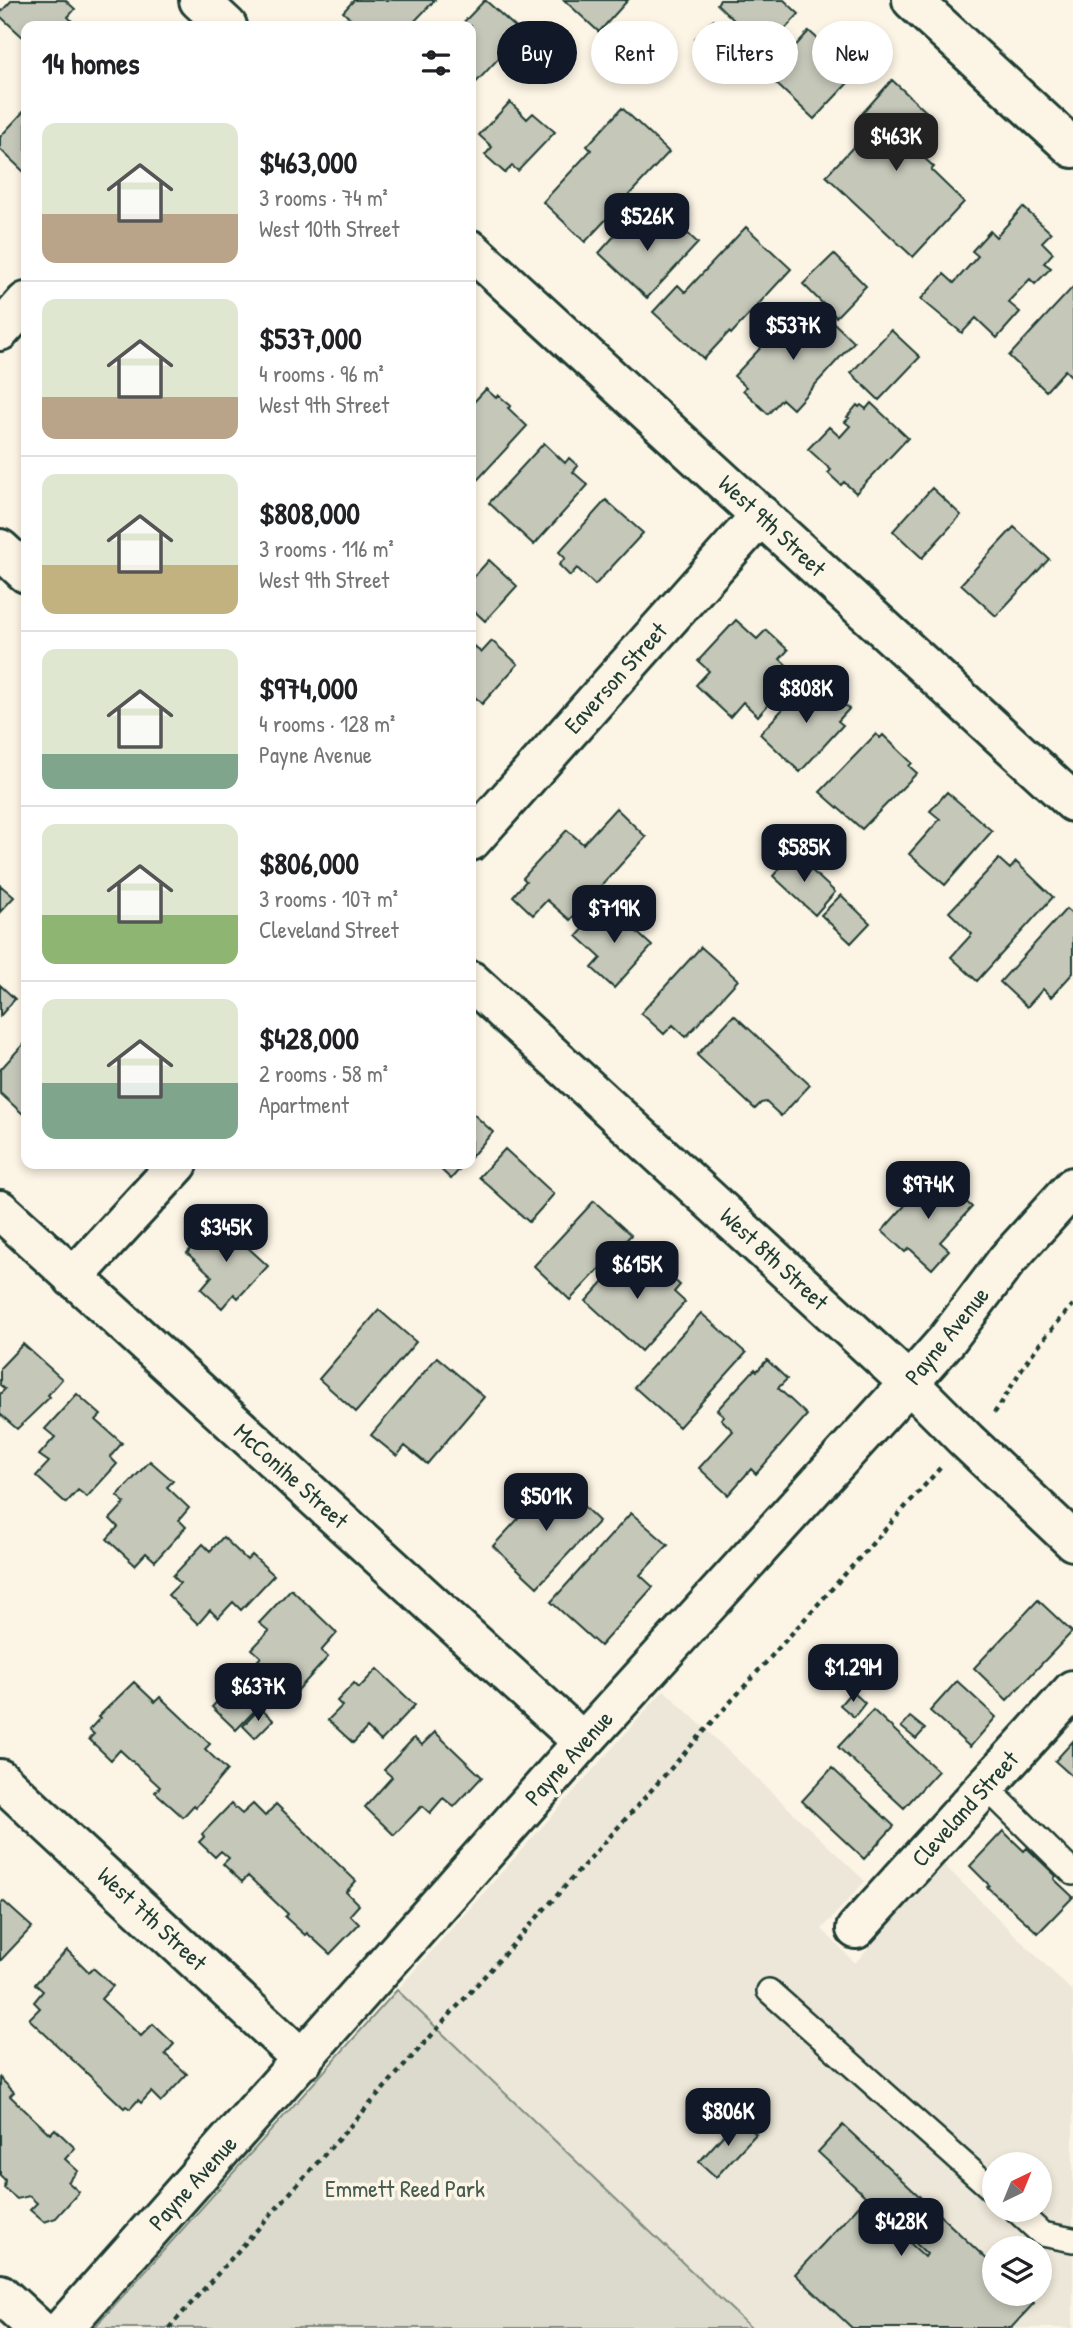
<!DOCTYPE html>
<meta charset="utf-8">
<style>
:root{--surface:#fff;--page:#f2f2f2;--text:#202124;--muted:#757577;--line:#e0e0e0;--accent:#111827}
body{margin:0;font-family:"Patrick Hand",sans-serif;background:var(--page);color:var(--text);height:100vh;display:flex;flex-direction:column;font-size:26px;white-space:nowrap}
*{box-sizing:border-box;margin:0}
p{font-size:23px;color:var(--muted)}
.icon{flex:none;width:38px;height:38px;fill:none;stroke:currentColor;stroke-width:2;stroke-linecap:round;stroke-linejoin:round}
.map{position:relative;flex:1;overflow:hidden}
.side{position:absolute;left:21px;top:21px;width:455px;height:1148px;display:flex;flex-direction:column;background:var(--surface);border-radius:14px;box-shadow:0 4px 10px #0003}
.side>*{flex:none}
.guide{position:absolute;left:497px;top:21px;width:471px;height:63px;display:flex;gap:14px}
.needle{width:46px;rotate:43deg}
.controls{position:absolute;left:982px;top:2152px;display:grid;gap:14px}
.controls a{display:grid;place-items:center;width:70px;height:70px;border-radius:50%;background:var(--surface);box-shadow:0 4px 10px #0003;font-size:35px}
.price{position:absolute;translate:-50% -60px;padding:0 16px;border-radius:14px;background:var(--accent);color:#fff;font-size:23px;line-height:46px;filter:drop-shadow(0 2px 4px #0008)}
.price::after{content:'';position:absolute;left:50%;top:42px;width:21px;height:16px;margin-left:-10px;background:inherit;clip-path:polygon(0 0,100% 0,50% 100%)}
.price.selected{background:#222;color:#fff}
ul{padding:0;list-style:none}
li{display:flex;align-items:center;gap:21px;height:175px;padding:0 21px}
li+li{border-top:2px solid var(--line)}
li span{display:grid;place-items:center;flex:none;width:196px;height:140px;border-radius:14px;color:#555}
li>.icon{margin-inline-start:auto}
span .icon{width:84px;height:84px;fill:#fffc;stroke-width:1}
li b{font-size:30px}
h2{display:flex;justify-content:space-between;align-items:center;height:84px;padding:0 21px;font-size:30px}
.pill{padding:0 24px;border-radius:32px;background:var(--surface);box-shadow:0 4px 10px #0003;font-size:24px;line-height:63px}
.pill.selected{background:var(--accent);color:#fff}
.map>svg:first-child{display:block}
</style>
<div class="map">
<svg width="1073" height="2328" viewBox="0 0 1073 2328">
<rect width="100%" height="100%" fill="#fcf5e5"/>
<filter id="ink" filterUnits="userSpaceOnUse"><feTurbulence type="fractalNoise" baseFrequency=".0143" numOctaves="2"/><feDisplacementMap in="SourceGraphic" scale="14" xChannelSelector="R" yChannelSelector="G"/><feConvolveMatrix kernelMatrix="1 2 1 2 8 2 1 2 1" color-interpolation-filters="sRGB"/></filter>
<g filter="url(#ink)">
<!-- built -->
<path fill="#ece7d8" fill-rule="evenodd" d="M664,1690L865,1881L822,1929L855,1963L944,1865L1073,1992V2328H751L397,1990ZM994,2165H1040V2210H994ZM994,2249H1040V2294H994Z"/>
<!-- green -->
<path fill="#dcdacc" stroke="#7e8c80" stroke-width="2" d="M397,1990L751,2328H94Z"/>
<!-- building -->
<path fill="#c5c7b9" stroke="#1f3d34" stroke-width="2" d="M12,0H65L75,9L68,17L73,22L70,26H26V40L0,16V13Z
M354,0H435L410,26H358L343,12Z
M485,0L522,33L471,88V26H460Z
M564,0H628L599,32Z
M720,0H784L799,14L781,33L773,26L759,41L756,39L742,54L729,42L715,58L695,39L713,20L728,33L737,23L717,4Z
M809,31L840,59L847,52L863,67L814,119L768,76Z
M892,80L932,117L908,143L934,167L931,170L964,202L913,257L826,176L872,127L860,116Z
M510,102L527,119L533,113L555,132L518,171L512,166L505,173L485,155L492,147L479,135Z
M622,108L669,152L585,242L543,202L591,150L587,146Z
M25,110L26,112V174L0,149V137Z
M1023,207L1051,233L1042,242L1053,253L1044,263L1051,268L1035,284L1030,279L1008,302L1020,312L997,338L976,318L962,333L921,299L944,274L954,283L978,256L972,251L990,231L996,237Z
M636,212L660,234L673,220L698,243L647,298L599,253Z
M746,227L791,269L731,334L729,332L704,359L653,312L678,285L685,292Z
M834,254L866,286L836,317L803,284Z
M1073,287V378L1065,370L1046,391L1009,356Z
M818,308L854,342L793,409L782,399L768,414L743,390L746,387L734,376L784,323L795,333Z
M891,330L920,357L879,400L851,373Z
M486,389L496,398L498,395L511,406L508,408L527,426L471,487V405Z
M871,403L908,438L856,493L844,482L841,485L828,473L831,470L808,449L829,427L840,437L850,426L845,422L849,418L847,417L857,405L859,407L861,405L866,409Z
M544,443L565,463L569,458L578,466L573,472L588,485L534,545L489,503Z
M932,488L961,515L922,558L893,531Z
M606,500L643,533L595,585L577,568L570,576L559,565L565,558L559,552Z
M1014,527L1049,559L996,616L961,584Z
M489,560L517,586L485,621L471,608V580Z
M736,620L757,639L766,630L788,650L780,659L796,674L758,716L743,702L730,717L696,685L709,671L698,661Z
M492,641L518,664L482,704L471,693V651L475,646L481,653Z
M820,682L849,709L838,721L843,725L800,772L760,734L802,688L809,694Z
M876,734L880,738L883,735L912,763L909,766L917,773L862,829L820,792Z
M947,792L992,831L945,885L909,854L940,819L930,811Z
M616,808L646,837L570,920L547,900L533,915L513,896L526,881L523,878L567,830L583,844Z
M793,853L835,892L815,915L773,876Z
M999,859L1010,869L1016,862L1053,897L977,981L951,957L972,934L949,912Z
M0,885L14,897L0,912Z
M841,895L870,923L851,943L821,915Z
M606,904L652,946L614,988L592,968L601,958L577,936Z
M1066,909L1073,915V973L1051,997L1043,989L1027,1007L1000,982Z
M701,947L738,980L686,1037L673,1025L664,1034L641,1013Z
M0,985L15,999L0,1016Z
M734,1015L810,1085L781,1116L766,1102L761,1103L755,1109L697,1055Z
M26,1041V1112L24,1115L0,1093V1070Z
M471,1112L493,1132L471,1157Z
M505,1149L554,1194L529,1222L479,1177Z
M435,1164H464L451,1179Z
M934,1173L972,1207L940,1242L949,1250L932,1269L909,1248L905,1252L882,1231Z
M594,1201L631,1235L570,1300L534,1266Z
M217,1219L268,1266L238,1298L234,1294L222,1308L201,1289L212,1276L187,1253Z
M630,1252L658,1277L663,1270L680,1285L674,1292L685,1302L641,1351L586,1301Z
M379,1310L416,1342L356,1412L319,1379Z
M701,1313L746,1353L679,1427L634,1387Z
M23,1344L62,1379L48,1395L50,1397L17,1429L0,1414V1394L5,1389L0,1385V1368Z
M437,1357L484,1397L427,1464L405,1446L397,1456L371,1435Z
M767,1360L787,1379L778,1388L807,1415L756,1474L751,1469L728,1495L699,1468L733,1431L721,1419L724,1416L717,1410L755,1369L757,1371Z
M77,1394L101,1415L96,1420L122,1443L110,1457L117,1464L87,1497L78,1490L66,1503L36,1476L49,1462L39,1455L55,1437L45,1429Z
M150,1461L173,1481L167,1487L189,1508L179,1520L186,1527L155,1561L146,1553L135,1565L107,1539L118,1527L110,1519L125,1503L117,1496Z
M555,1479L599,1521L537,1587L493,1546Z
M631,1513L668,1545L640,1575L653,1587L600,1646L551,1602Z
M223,1537L247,1560L252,1555L274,1575L241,1610L233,1602L218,1618L210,1610L198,1624L168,1595L180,1583L173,1576L203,1544L210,1551Z
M291,1589L337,1633L321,1651L328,1657L297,1691L290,1685L277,1699L248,1671L261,1657L252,1649L269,1631L259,1623Z
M1038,1600L1072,1632L1007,1700L974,1668Z
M377,1669L415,1705L381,1741L367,1728L353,1743L328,1720L342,1706L337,1701L354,1683L359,1688Z
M237,1680L262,1703L236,1730L212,1707Z
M957,1681L996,1717L970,1747L930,1711Z
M134,1682L155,1702L160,1697L210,1744L205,1749L227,1770L196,1807L194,1805L183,1817L155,1792L160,1787L120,1750L111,1760L89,1739L94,1734L89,1730L100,1718L98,1717Z
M852,1691L865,1703L854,1717L840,1705Z
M260,1708L273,1720L255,1738L243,1726Z
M873,1710L938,1771L904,1808L838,1747Z
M910,1717L925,1729L916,1739L901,1727Z
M435,1732L482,1777L454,1807L443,1798L430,1813L422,1806L394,1835L365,1807L392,1777L384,1770L414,1738L422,1745Z
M1073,1741V1777L1055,1761Z
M832,1768L894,1826L864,1859L802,1801Z
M231,1804L242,1814L253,1804L265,1816L276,1804L356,1881L346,1892L359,1905L350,1915L359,1924L330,1954L307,1933L305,1935L285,1917L288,1914L248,1876L242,1882L223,1864L229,1858L221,1851L215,1857L199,1842L204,1837L202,1834Z
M1003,1831L1024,1851L1027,1848L1056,1876L1054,1879L1073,1897L1038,1933L987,1887L989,1885L970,1866Z
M3,1901L32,1927L0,1961V1905Z
M67,1950L89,1972L93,1968L113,1986L101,1999L141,2036L153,2024L174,2044L165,2054L187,2074L161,2102L151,2092L141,2103L138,2100L130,2109L126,2106L124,2108L29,2019L40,2008L34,2002L43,1991L35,1984Z
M0,2078L14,2092L10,2096L50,2134L55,2129L75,2148L65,2159L78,2171L68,2182L79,2192L56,2218L44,2222L30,2210L37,2203L29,2196L17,2199L4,2188L5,2180L0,2175Z
M739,2118L756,2134L716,2177L699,2162Z
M843,2125L994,2266V2294H1024L1034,2303L1011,2328H852L795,2274L864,2200L925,2257L927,2254L818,2152Z"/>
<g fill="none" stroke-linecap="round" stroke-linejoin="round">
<!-- lane casing -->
<g stroke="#1f3d34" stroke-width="28">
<path id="lane" d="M985,1786L1073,1873
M769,1991L994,2191
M1016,2210L1042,2234L1073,2240"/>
</g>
<!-- street casing -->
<g stroke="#1f3d34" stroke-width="44">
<path id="street" d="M199,0L227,26
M912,0L1073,148
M471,250L1073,802
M0,331L26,302
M471,841L761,515
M0,1210L583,1742
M73,1278L178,1164
M0,1779L303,2060
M856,1929L1073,1690
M0,2294L37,2328
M63,2328L583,1742L909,1383L946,1341L1007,1260L1073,1187"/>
</g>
<!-- secondary casing -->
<g stroke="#1f3d34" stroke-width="44">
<path id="secondary" d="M0,549L26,573
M471,981L909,1383L967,1441L1073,1541"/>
</g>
<!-- path -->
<path stroke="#1f3d34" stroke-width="4.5" stroke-dasharray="5 5" stroke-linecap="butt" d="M994,1413C1007,1397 1015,1378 1027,1361C1041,1341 1057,1323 1073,1305
M169,2328L942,1466"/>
<!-- lane -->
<use href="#lane" stroke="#fcf5e5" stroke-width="23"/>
<!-- street -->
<use href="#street" stroke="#fcf5e5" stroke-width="38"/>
<!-- secondary -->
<use href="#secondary" stroke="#fcf5e5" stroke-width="38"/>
</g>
</g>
<g text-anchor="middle" stroke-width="7" stroke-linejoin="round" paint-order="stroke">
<!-- street labels -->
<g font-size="24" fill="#1f3d34" stroke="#fcf5e5">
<text transform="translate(772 526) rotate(43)" y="8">West 9th Street</text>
<text transform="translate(616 678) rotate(-48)" y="8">Eaverson Street</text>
<text transform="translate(774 1259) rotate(43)" y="8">West 8th Street</text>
<text transform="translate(947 1336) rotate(-51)" y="8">Payne Avenue</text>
<text transform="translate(291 1476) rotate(42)" y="8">McConihe Street</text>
<text transform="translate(569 1758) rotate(-48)" y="8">Payne Avenue</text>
<text transform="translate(965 1809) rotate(-48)" y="8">Cleveland Street</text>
<text transform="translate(152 1919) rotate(43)" y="8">West 7th Street</text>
<text transform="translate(193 2183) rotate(-48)" y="8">Payne Avenue</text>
</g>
<!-- park labels -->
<g font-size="24" fill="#455c52" stroke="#fcf5e5">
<text x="405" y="2197">Emmett Reed Park</text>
</g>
</g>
</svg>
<div class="controls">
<a><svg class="needle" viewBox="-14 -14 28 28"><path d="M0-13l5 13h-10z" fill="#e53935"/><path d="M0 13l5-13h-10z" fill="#757577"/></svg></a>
<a><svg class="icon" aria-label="layers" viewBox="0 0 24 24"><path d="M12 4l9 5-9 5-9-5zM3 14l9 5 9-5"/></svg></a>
</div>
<b class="price selected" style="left:896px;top:173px">$463K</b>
<b class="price" style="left:647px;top:253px">$526K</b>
<b class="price" style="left:793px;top:362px">$537K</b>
<b class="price" style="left:806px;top:725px">$808K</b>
<b class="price" style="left:804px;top:884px">$585K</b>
<b class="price" style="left:614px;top:945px">$719K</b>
<b class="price" style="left:928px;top:1221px">$974K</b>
<b class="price" style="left:226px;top:1264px">$345K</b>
<b class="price" style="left:637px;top:1301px">$615K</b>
<b class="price" style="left:546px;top:1533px">$501K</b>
<b class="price" style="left:853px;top:1704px">$1.29M</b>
<b class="price" style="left:258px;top:1723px">$637K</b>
<b class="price" style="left:728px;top:2148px">$806K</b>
<b class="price" style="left:901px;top:2258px">$428K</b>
<div class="guide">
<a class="pill selected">Buy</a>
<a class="pill">Rent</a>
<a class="pill">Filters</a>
<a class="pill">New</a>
</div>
<section class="side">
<h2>14 homes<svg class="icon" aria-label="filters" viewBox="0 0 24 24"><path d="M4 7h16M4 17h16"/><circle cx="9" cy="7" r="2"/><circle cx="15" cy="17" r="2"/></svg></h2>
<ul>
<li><span style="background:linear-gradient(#dfe7d0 65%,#b9a48a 0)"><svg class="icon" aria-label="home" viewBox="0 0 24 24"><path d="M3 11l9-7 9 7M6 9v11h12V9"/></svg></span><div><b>$463,000</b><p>3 rooms · 74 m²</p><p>West 10th Street</p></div></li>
<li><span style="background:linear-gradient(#dfe7d0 70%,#b9a48a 0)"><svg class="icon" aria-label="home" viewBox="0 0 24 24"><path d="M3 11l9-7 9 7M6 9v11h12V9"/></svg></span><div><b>$537,000</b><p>4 rooms · 96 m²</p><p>West 9th Street</p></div></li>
<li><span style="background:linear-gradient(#dfe7d0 65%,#c2b280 0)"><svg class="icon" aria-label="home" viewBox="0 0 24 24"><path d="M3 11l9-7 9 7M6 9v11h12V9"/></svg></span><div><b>$808,000</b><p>3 rooms · 116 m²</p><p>West 9th Street</p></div></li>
<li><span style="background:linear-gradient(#dfe7d0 75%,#7fa58c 0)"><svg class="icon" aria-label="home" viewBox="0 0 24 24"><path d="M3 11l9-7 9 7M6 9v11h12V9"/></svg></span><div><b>$974,000</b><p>4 rooms · 128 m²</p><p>Payne Avenue</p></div></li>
<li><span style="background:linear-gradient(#dfe7d0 65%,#8fb573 0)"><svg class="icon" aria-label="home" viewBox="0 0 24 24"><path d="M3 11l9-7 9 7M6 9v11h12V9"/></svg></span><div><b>$806,000</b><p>3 rooms · 107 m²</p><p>Cleveland Street</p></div></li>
<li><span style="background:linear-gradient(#dfe7d0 60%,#7fa58c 0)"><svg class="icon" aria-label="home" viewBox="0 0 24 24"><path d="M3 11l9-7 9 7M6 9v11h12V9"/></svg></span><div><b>$428,000</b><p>2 rooms · 58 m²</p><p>Apartment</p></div></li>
</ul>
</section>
</div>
